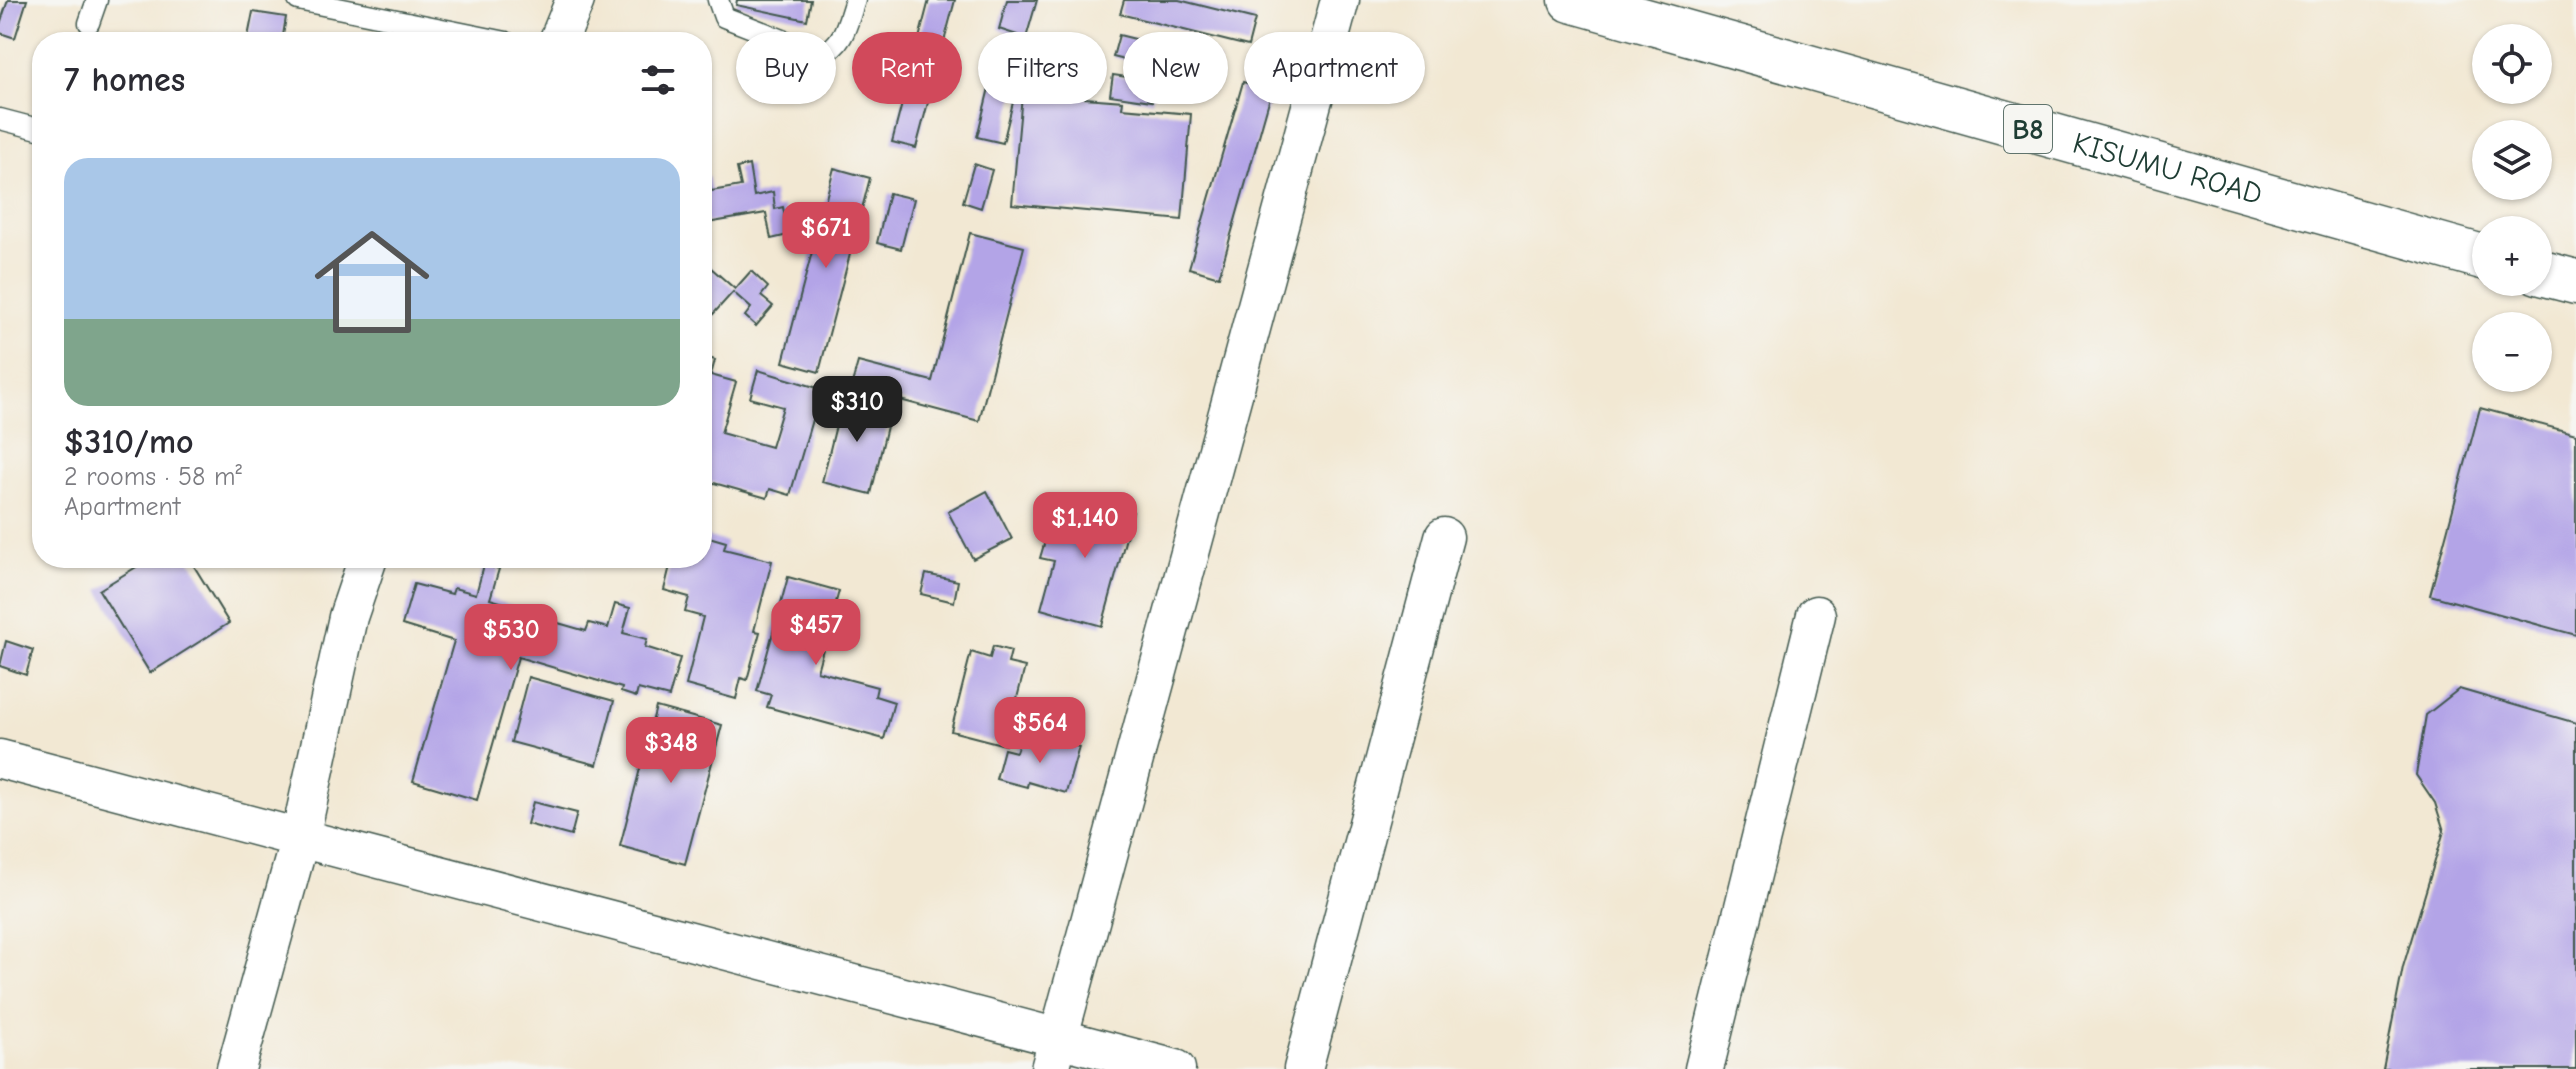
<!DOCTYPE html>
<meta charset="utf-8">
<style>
:root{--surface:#fff;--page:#f2f2f3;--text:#2b2b33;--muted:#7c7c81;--accent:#d1495b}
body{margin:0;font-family:"Comic Neue",sans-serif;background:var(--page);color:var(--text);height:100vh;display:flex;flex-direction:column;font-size:30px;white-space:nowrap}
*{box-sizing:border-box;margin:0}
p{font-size:26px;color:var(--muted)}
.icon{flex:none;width:44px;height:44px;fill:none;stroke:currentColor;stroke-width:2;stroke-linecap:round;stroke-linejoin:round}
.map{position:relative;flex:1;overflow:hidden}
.drawer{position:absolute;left:32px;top:32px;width:680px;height:536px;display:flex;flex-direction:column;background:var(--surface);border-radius:32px;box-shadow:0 2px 6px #0004}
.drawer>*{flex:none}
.guide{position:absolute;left:736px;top:32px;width:760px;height:72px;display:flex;gap:16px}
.fabs{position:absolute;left:2472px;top:24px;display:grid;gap:16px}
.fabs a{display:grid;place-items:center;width:80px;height:80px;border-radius:50%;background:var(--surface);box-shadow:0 2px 6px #0004;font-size:40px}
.price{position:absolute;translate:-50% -68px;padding:0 18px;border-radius:16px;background:var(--accent);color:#fff;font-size:26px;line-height:52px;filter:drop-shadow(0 2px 4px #0008)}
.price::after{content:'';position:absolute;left:50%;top:48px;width:24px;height:18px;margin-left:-12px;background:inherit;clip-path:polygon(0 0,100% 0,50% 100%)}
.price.selected{background:#222;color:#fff}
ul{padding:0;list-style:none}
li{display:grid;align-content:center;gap:16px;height:424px;padding:0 32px}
li span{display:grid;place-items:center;height:248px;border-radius:24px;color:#555}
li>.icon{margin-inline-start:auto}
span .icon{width:144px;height:144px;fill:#fffc;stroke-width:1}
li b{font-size:34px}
h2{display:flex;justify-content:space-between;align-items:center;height:96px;padding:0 32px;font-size:34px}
.pill{padding:0 28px;border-radius:36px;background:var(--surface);box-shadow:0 2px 6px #0004;font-size:28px;line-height:72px}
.pill.selected{background:var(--accent);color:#fff}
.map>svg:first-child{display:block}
</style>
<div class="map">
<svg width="2576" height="1069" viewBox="0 0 2576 1069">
<rect width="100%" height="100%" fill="#f6f6f2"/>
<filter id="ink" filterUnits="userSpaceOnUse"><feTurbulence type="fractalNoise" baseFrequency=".0125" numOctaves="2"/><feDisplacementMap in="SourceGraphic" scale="16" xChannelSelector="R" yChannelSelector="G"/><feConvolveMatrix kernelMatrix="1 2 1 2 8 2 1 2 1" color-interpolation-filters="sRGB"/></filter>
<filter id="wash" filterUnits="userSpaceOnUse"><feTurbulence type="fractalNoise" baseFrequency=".006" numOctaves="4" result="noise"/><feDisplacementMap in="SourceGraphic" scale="32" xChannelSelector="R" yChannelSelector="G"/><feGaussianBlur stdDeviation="1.8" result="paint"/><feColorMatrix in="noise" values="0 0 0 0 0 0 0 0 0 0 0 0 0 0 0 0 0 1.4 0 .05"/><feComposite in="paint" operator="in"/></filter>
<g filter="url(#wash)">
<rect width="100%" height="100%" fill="#f2e8d3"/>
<g id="blocks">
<!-- building -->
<path fill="#b3a4e7" d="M8,0H27L15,38L0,33V24Z
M737,0H811L807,20L736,5Z
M929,0H955L916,148L892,142Z
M1007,0H1037L1026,38L999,29Z
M1124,0H1179L1255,19L1248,46L1120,14Z
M253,12L286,17L282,42H247Z
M1119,35L1220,60L1214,82L1113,57Z
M999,47L1025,53L1003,143L977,137Z
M1113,75L1155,81L1152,101L1110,95Z
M1243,82L1272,90L1219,277L1189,268Z
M1043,84L1086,88L1085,98L1123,101L1122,108L1191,114L1182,220L1012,204L1022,95L1042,97Z
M974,164L992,170L981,208L963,202Z
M749,165L754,196L773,192L775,209L783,207L788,235L771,239L766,213L707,223L702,200V177L708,176L711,191L741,186L737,168Z
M834,168L870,178L819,372L783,362Z
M889,193L914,199L901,249L877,243Z
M970,233L1024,247L979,421L851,387L858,362L932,381Z
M702,260L735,289L751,271L768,287L761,296L773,306L756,326L745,316L751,308L733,292L707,321L702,317Z
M702,356L715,360L711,375L736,382L721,433L771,447L783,407L750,398L758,370L821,389L790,495L770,489L767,498L707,481L702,495Z
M844,393L892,405L871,494L822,482Z
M2480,408L2576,434V635L2430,595Z
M987,491L1012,539L973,559L948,512Z
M1073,496L1133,512L1102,626L1041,609L1054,561L1040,558L1048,531L1063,535Z
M702,535L726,542L724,549L772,561L754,631L760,632L747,680L741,678L736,699L686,685L703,617L685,612L689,597L664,590L672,558H702Z
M151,558H189L229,623L150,673L99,590Z
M484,565L499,569L490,599L514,606L513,610L586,631L589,623L608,628L615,604L630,608L623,633L647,639L645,647L680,658L669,697L638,689L636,697L621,692L622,688L518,657L477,800L413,781L454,641L402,625L414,584L452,594L454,588L476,594Z
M926,574L958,581L954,602L921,594Z
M788,577L839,591L817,671L877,687L875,696L894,702L884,739L767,707L771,695L757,691Z
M6,641L33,650L26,675L0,666Z
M993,646L1011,651L1008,663L1025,667L1005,745L951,731L971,652L990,658Z
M528,677L614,701L597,765L511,742Z
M2459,689L2576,723V1069H2383L2403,967L2444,831L2435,803L2416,775L2426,715Z
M656,707L722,725L685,864L620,846Z
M1042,736L1079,747L1066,793L1028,782L1027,787L996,779L1004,749L1016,752L1019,743L1038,748Z
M533,802L577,813L571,836L527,824Z"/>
</g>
</g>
<g filter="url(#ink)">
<use href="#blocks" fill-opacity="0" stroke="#3f574c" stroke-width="2"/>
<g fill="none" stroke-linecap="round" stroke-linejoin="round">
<!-- lane casing -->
<g stroke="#3f574c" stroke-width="23">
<path id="lane" d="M298,0L506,42
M718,0L724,17L821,55C845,44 847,23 855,0
M89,23L97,0
M0,119L42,130"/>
</g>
<!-- street casing -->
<g stroke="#3f574c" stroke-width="41">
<path id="street" d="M558,42L575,0
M0,759L1176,1069
M236,1069L300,838L348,617L368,558
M1050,1069L1340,0
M1303,1069L1444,537
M1704,1069L1816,615"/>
</g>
<!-- highway casing -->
<g stroke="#3f574c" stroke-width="47">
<g id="highway">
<path id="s1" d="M1571,0L2486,258"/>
<path d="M2538,272L2576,282"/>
</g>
</g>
<!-- lane -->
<use href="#lane" stroke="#fff" stroke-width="20"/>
<!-- street -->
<use href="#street" stroke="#fff" stroke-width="38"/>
<!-- highway -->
<use href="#highway" stroke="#fff" stroke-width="44"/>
</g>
</g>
<g text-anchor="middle" stroke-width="7" stroke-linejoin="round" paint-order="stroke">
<!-- shield labels -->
<rect fill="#f6f6f2" stroke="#60746d" stroke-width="2" x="2004" y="105" width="48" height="48" rx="6"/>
<g font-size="28" font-weight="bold" fill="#1f3d34">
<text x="2028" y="139">B8</text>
</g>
<!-- street labels -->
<g font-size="30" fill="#1f3d34" stroke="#f6f6f2">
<text dy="10" stroke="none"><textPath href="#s1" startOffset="620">KISUMU ROAD</textPath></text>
</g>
</g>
</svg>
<div class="fabs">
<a><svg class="icon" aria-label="locate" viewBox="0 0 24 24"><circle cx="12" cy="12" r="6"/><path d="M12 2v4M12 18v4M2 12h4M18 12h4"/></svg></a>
<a><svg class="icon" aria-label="layers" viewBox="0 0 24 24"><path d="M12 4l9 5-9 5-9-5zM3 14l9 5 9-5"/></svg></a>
<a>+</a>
<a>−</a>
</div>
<b class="price" style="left:826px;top:270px">$671</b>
<b class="price selected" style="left:857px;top:444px">$310</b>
<b class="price" style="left:1085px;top:560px">$1,140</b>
<b class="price" style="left:816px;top:667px">$457</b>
<b class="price" style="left:511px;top:672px">$530</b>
<b class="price" style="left:1040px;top:765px">$564</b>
<b class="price" style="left:671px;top:785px">$348</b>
<div class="guide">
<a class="pill">Buy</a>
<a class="pill selected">Rent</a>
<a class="pill">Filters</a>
<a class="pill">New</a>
<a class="pill">Apartment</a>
</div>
<section class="drawer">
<h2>7 homes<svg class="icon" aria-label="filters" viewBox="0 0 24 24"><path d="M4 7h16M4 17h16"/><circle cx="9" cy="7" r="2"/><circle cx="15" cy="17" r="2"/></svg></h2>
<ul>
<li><span style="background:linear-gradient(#a9c7e8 65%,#7fa58c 0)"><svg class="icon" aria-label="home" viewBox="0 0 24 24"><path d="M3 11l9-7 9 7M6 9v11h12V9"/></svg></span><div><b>$310/mo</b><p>2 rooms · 58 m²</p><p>Apartment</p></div></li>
</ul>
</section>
</div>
